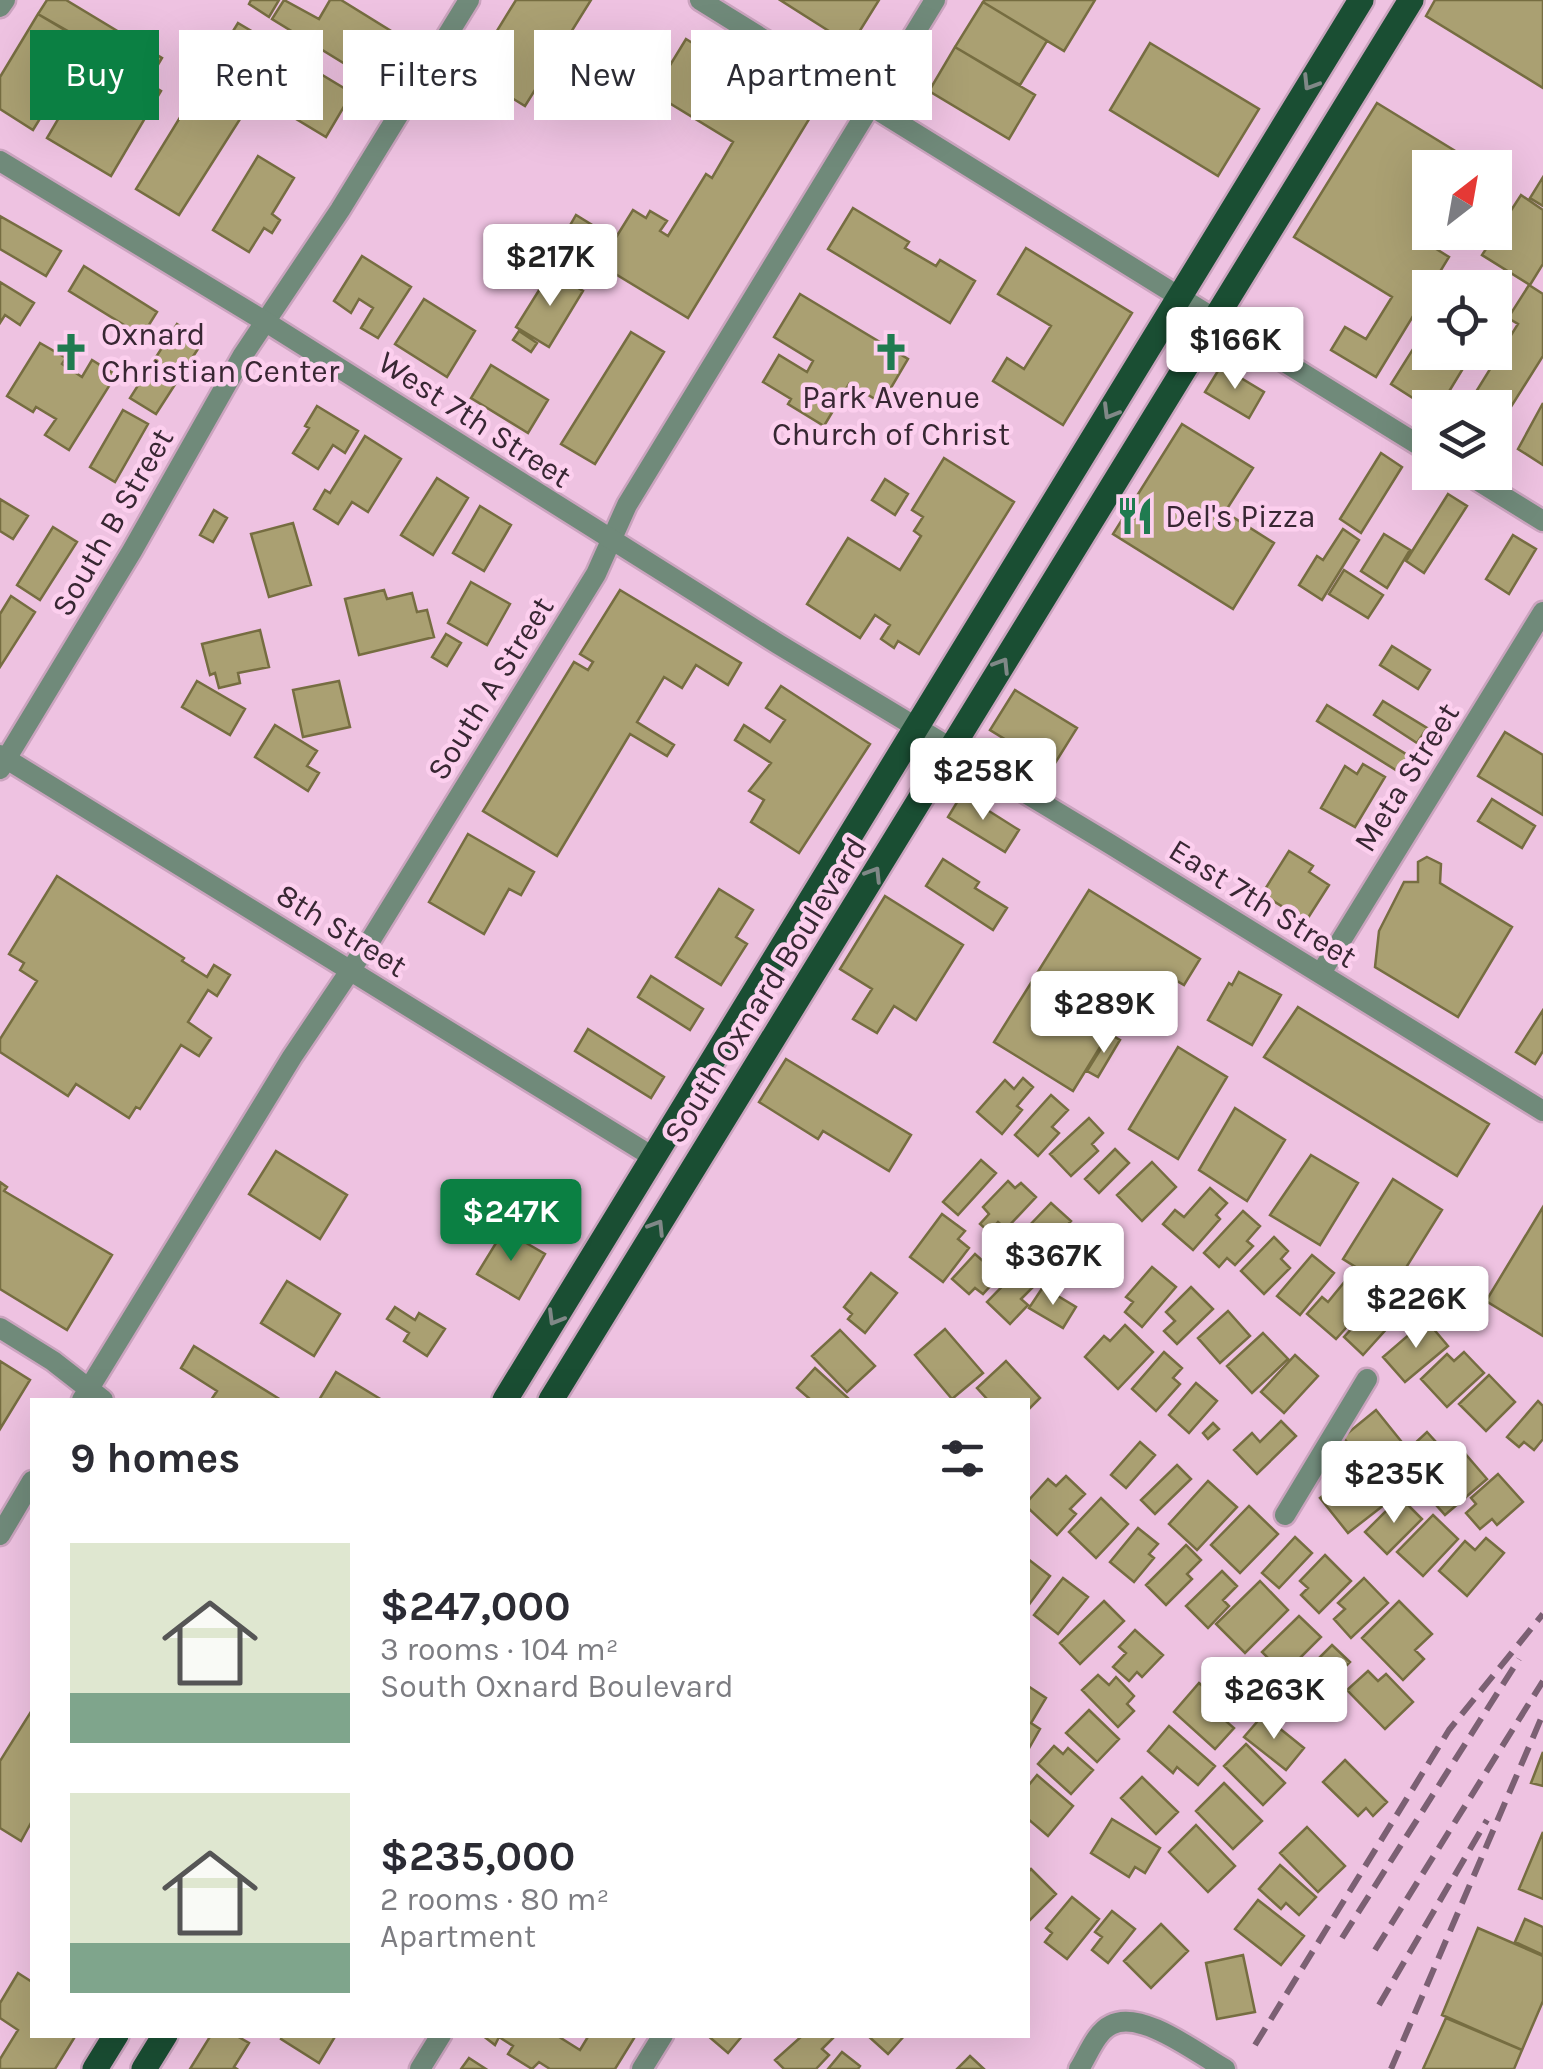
<!DOCTYPE html>
<meta charset="utf-8">
<style>
:root{--surface:#fff;--page:#f7f7f7;--text:#2b2b33;--muted:#7c7c81;--accent:#0b8043}
body{margin:0;font-family:Karla,sans-serif;background:var(--page);color:var(--text);height:100vh;display:flex;flex-direction:column;font-size:38px;white-space:nowrap}
*{box-sizing:border-box;margin:0}
p{font-size:32px;color:var(--muted)}
.icon{flex:none;width:55px;height:55px;fill:none;stroke:currentColor;stroke-width:2;stroke-linecap:round;stroke-linejoin:round}
.map{position:relative;flex:1;overflow:hidden}
.details{position:absolute;left:30px;top:1398px;width:1000px;height:640px;display:flex;flex-direction:column;background:var(--surface);border-radius:0px;box-shadow:0 10px 40px #0002}
.details>*{flex:none}
.guide{position:absolute;left:30px;top:30px;width:1000px;height:90px;display:flex;gap:20px}
.needle{width:65px;rotate:31deg}
.tools{position:absolute;left:1412px;top:150px;display:grid;gap:20px}
.tools a{display:grid;place-items:center;width:100px;height:100px;border-radius:0px;background:var(--surface);box-shadow:0 10px 40px #0002;font-size:50px}
.price{position:absolute;translate:-50% -85px;padding:0 22px;border-radius:10px;background:#fff;color:#222;font-size:32px;line-height:65px;filter:drop-shadow(0 2px 5px #0008)}
.price::after{content:'';position:absolute;left:50%;top:60px;width:30px;height:22px;margin-left:-15px;background:inherit;clip-path:polygon(0 0,100% 0,50% 100%)}
.price.active{background:var(--accent);color:#fff}
ul{padding:0;list-style:none}
li{display:flex;align-items:center;gap:30px;height:250px;padding:0 40px}
li span{display:grid;place-items:center;flex:none;width:280px;height:200px;border-radius:0px;color:#555}
li>.icon{margin-inline-start:auto}
span .icon{width:120px;height:120px;fill:#fffc;stroke-width:1}
li b{font-size:42px}
h2{display:flex;justify-content:space-between;align-items:center;height:120px;padding:0 40px;font-size:42px}
.tag{padding:0 35px;border-radius:0px;background:var(--surface);box-shadow:0 10px 40px #0002;font-size:35px;line-height:90px}
.tag.active{background:var(--accent);color:#fff}
.map>svg:first-child{display:block}
</style>
<div class="map">
<svg width="1543" height="2069" viewBox="0 0 1543 2069">
<rect width="100%" height="100%" fill="#eec2e1"/>
<!-- building -->
<path fill="#aaa072" stroke="#766d41" stroke-width="2.5" d="M47,0H66L162,58L149,80L38,14Z
M251,0H279L269,17L249,4Z
M284,0L319,19L330,0H341L391,31L363,75L272,19Z
M516,0H591L525,106L471,73Z
M780,0H879L851,45Z
M985,0H1095L1064,51L983,2Z
M1435,0H1543V88L1426,16Z
M983,2L1047,41L1020,85L955,47Z
M38,14L87,42L67,75L70,82L53,112H44L33,130L0,109V77Z
M238,23L258,35L236,71L261,86L179,215L136,189Z
M261,38L352,93L326,137L268,102L282,79L248,59Z
M686,39L811,116L688,318L561,241L576,215L615,239L633,210L646,218L650,211L667,221L660,231L668,236L706,174L712,178L733,142L653,93Z
M1150,43L1259,109L1218,176L1110,110Z
M87,47L161,91L111,176L47,138L84,75L74,69Z
M955,47L1035,95L1009,139L929,91Z
M1377,103L1483,168H1430V220L1419,238L1449,257L1376,377L1331,350L1345,327L1366,339L1392,297L1294,237Z
M258,156L294,178L272,214L280,220L272,233L264,228L249,252L213,230Z
M1543,177V206L1530,198Z
M1521,195L1543,210V264L1530,285L1482,255Z
M853,208L909,242L905,248L936,266L940,260L975,281L950,323L828,249Z
M0,216L61,251L46,276L0,249Z
M1026,248L1132,313L1063,425L993,381L1007,358L1024,369L1051,326L998,294Z
M362,256L411,287L378,338L361,328L373,308L359,299L351,313L334,301Z
M84,266L157,312L142,336L69,291Z
M551,271L583,291L549,347L516,327Z
M0,282L34,303L20,325L5,315L0,323Z
M1529,285L1543,294V356L1502,421L1510,426L1500,441L1495,437V408H1466L1518,324L1508,318Z
M800,294L908,359L882,403L849,384L824,426L788,404L791,399L763,382L779,355L807,372L813,361L774,337Z
M424,299L475,331L447,377L395,344Z
M1430,322V352H1473L1439,408L1430,409L1391,384Z
M177,324L203,341L156,414L130,398Z
M519,331L537,343L531,352L513,340Z
M631,332L664,352L595,464L561,444Z
M40,343L66,358L62,364L82,377L92,360L116,375L69,450L45,435L56,419L36,407L33,412L7,396Z
M491,365L548,400L528,433L471,398Z
M1221,366L1264,392L1249,418L1205,392Z
M1543,403V465L1518,449Z
M317,406L358,431L345,453L333,445L318,469L293,453L309,428L305,426Z
M123,410L148,424L115,482L90,467Z
M1182,424L1253,468L1225,512L1274,543L1233,609L1113,534Z
M365,436L401,459L368,512L352,502L338,524L314,509L325,490L330,493Z
M1381,453L1402,467L1361,533L1340,519Z
M944,458L1014,502L919,654L898,641L894,648L881,639L890,625L875,615L860,638L807,604L848,538L900,570L921,536L914,531L923,517L912,510Z
M437,478L468,498L433,555L401,535Z
M885,479L908,494L895,515L872,500Z
M1448,494L1467,506L1424,573L1406,561Z
M0,499L28,516L13,539L0,531Z
M480,506L511,525L484,571L453,553Z
M214,510L227,518L213,542L200,535Z
M293,523L311,585L269,597L251,534Z
M53,527L77,542L40,600L17,585Z
M1343,529L1359,540L1322,600L1299,585L1317,556L1323,560Z
M1384,534L1410,550L1387,588L1361,571Z
M1513,535L1536,549L1509,594L1486,579Z
M1344,570L1383,595L1368,618L1329,594Z
M471,582L510,604L487,645L448,623Z
M384,590L387,599L412,593L417,612L427,610L434,637L359,655L345,599Z
M620,590L741,663L728,685L696,665L682,688L664,677L637,722L674,745L667,756L630,734L557,856L483,811L574,662L588,670L593,662L580,654Z
M11,596L35,612L0,667V614Z
M260,630L269,667L238,673L240,683L219,688L215,673L210,675L202,644Z
M446,634L461,643L447,666L432,657Z
M1392,646L1430,670L1418,689L1380,665Z
M197,681L245,709L230,735L182,707Z
M339,681L350,727L303,737L293,690Z
M781,686L870,744L799,853L751,822L764,800L749,791L771,763L735,740L744,725L770,742L785,720L766,708Z
M1015,690L1077,728L1052,768L990,730Z
M1383,701L1427,728L1417,743L1374,715Z
M1327,705L1409,756L1399,772L1317,721Z
M275,725L317,751L307,766L319,773L308,791L255,757Z
M1505,732L1543,755V815L1478,776Z
M1363,764L1385,777L1355,827L1321,808L1345,766L1357,774Z
M962,794L1019,830L1005,852L948,817Z
M1492,799L1535,826L1522,848L1478,821Z
M468,834L534,872L521,895L509,889L484,934L429,902Z
M1289,851L1313,866L1309,872L1329,885L1306,921L1262,894Z
M1427,857L1441,864L1440,883L1512,927L1458,1017L1375,967L1379,931L1404,882H1418V862Z
M943,859L979,882L975,888L1007,908L993,930L926,886Z
M57,876L184,958L182,961L207,977L214,965L230,975L217,996L208,990L188,1022L211,1038L199,1056L181,1045L140,1109L136,1107L129,1118L76,1084L68,1096L0,1052V1039L37,981L20,970L24,963L9,954Z
M719,889L753,910L736,937L747,944L721,985L676,957Z
M1089,890L1200,959L1184,985L1170,977L1140,1025L1121,1013L1073,1091L994,1042Z
M885,896L963,945L916,1020L894,1006L877,1033L853,1019L872,989L840,969Z
M1239,972L1281,995L1252,1045L1208,1020L1229,983L1232,985Z
M651,976L703,1009L690,1030L638,997Z
M1298,1007L1489,1124L1457,1176L1264,1057Z
M1543,1010V1051L1535,1064L1516,1052Z
M588,1029L664,1077L651,1098L575,1051Z
M1110,1034L1120,1040L1098,1077L1087,1071Z
M1178,1047L1227,1077L1178,1159L1129,1129Z
M786,1059L911,1135L889,1171L823,1131L818,1139L759,1102Z
M1023,1078L1033,1087L1017,1106L1022,1110L1002,1134L977,1112L1005,1080L1014,1089Z
M1051,1095L1068,1110L1052,1127L1059,1133L1038,1156L1015,1135Z
M1235,1108L1285,1140L1247,1201L1199,1170Z
M1089,1118L1103,1133L1092,1144L1098,1151L1071,1176L1050,1154Z
M1115,1149L1129,1163L1099,1193L1085,1179Z
M276,1151L347,1195L320,1239L249,1194Z
M1311,1155L1358,1183L1320,1245L1270,1215Z
M981,1160L996,1173L958,1215L943,1202Z
M1152,1162L1176,1187L1142,1221L1117,1195Z
M1393,1179L1442,1210L1392,1290L1343,1259Z
M1008,1181L1015,1188L1021,1183L1036,1197L1006,1229L998,1222L989,1232L980,1224L989,1214L983,1207Z
M0,1182L7,1187L4,1191L112,1255L67,1330L0,1289Z
M1210,1188L1227,1203L1216,1215L1220,1219L1193,1250L1163,1224L1175,1210L1184,1217Z
M1051,1203L1071,1221L1035,1259L1020,1244L1031,1232L1027,1228Z
M1543,1207V1336L1486,1301Z
M1243,1211L1260,1226L1247,1241L1253,1246L1235,1265L1227,1258L1219,1267L1204,1253Z
M942,1214L965,1231L958,1239L969,1248L943,1282L910,1257Z
M504,1230L545,1254L519,1299L477,1274Z
M1077,1234L1099,1247L1087,1267L1065,1254Z
M1274,1237L1288,1251L1281,1259L1290,1268L1264,1294L1241,1271Z
M997,1246L1013,1261L983,1294L975,1288L969,1294L952,1279L975,1254L984,1262Z
M1312,1255L1334,1273L1300,1315L1277,1296Z
M1025,1263L1041,1279L1021,1299L1028,1305L1010,1324L987,1302Z
M1152,1267L1176,1287L1142,1327L1125,1312L1133,1302L1126,1297Z
M871,1273L897,1293L865,1333L848,1319L852,1314L844,1307Z
M1346,1280L1370,1301L1336,1339L1307,1314L1322,1297L1328,1302Z
M287,1281L340,1314L314,1356L261,1323Z
M1043,1287L1076,1307L1063,1328L1029,1308Z
M1191,1287L1213,1309L1177,1344L1164,1331L1175,1321L1166,1312Z
M1380,1298L1399,1315L1363,1355L1344,1337Z
M395,1307L415,1320L419,1313L445,1329L427,1356L404,1341L409,1333L387,1319Z
M1228,1311L1250,1336L1220,1363L1198,1338Z
M1426,1320L1448,1346L1405,1382L1383,1357Z
M1125,1325L1153,1352L1118,1389L1085,1357L1104,1336L1110,1341Z
M945,1329L983,1373L952,1399L915,1355Z
M840,1330L875,1366L847,1392L812,1356Z
M1263,1333L1288,1359L1252,1393L1227,1366Z
M194,1346L281,1400H211L217,1391L181,1368Z
M1164,1352L1182,1368L1173,1378L1180,1384L1156,1411L1132,1389Z
M1464,1352L1484,1373L1447,1407L1421,1379L1447,1354L1454,1361Z
M1295,1355L1318,1376L1284,1413L1261,1392Z
M0,1361L30,1380L0,1429Z
M1006,1361L1040,1398L1028,1410V1400H988L977,1388Z
M815,1368L849,1399V1400H811L797,1388Z
M336,1372L382,1400H319Z
M1489,1375L1515,1402L1486,1431L1459,1404Z
M1196,1383L1217,1401L1189,1433L1169,1415Z
M1538,1401L1543,1406V1439L1534,1450L1524,1442L1519,1447L1507,1437Z
M1376,1410L1401,1441L1368,1468L1343,1437Z
M1281,1421L1296,1436L1257,1474L1234,1450L1252,1433L1260,1442Z
M1213,1423L1219,1429L1208,1439L1203,1433Z
M1427,1432L1445,1452L1419,1477L1400,1457Z
M1140,1442L1155,1455L1126,1488L1111,1475Z
M1462,1450L1487,1479L1445,1515L1420,1487Z
M1177,1465L1191,1479L1155,1514L1141,1500Z
M1366,1472L1389,1501L1348,1533L1320,1498L1339,1483L1344,1489Z
M1498,1474L1523,1502L1497,1525L1492,1519L1480,1529L1466,1513L1476,1504L1471,1498Z
M1066,1476L1085,1494L1070,1509L1076,1514L1057,1535L1028,1508V1501L1048,1479L1056,1486Z
M1208,1481L1237,1507L1197,1550L1169,1524Z
M1400,1497L1422,1519L1387,1554L1365,1532Z
M1101,1498L1128,1524L1096,1558L1069,1532Z
M1249,1506L1278,1534L1240,1573L1211,1545Z
M1433,1515L1458,1539L1423,1576L1397,1552Z
M1138,1528L1158,1544L1149,1554L1154,1558L1134,1582L1110,1562Z
M1295,1537L1312,1553L1279,1588L1262,1573Z
M1486,1538L1504,1553L1467,1596L1439,1571L1465,1541L1475,1550Z
M1186,1545L1201,1560L1187,1574L1192,1579L1166,1605L1146,1585Z
M1325,1555L1351,1581L1319,1613L1301,1595L1308,1588L1300,1581Z
M1028,1559L1050,1576L1028,1606Z
M1222,1571L1237,1586L1223,1600L1229,1606L1208,1628L1186,1606Z
M1063,1578L1088,1597L1058,1634L1034,1615Z
M1364,1578L1388,1603L1351,1638L1334,1619L1345,1609L1338,1603Z
M1260,1581L1288,1610L1245,1653L1216,1624Z
M1104,1601L1124,1621L1080,1664L1060,1643Z
M1399,1601L1432,1634L1415,1650L1424,1659L1403,1680L1362,1638Z
M1299,1616L1321,1637L1284,1674L1262,1652Z
M1135,1630L1163,1655L1142,1677L1137,1672L1129,1681L1113,1667L1126,1653L1119,1647Z
M1332,1645L1350,1662L1318,1694L1300,1677Z
M1368,1671L1378,1681L1386,1674L1413,1702L1385,1729L1347,1690Z
M1098,1675L1109,1685L1116,1677L1134,1696L1127,1704L1134,1711L1118,1727L1082,1690Z
M1199,1683L1221,1702L1213,1710L1234,1728L1215,1749L1174,1712Z
M1028,1686L1046,1698L1031,1723L1040,1729L1028,1750Z
M32,1710V1821L21,1841L0,1828V1761Z
M1089,1710L1119,1739L1097,1762L1066,1733Z
M1263,1715L1304,1748L1286,1770L1244,1737Z
M1169,1726L1215,1766L1198,1785L1177,1767L1173,1773L1148,1751Z
M1246,1744L1285,1783L1263,1805L1224,1766Z
M1054,1746L1063,1754L1068,1748L1093,1770L1071,1794L1038,1764Z
M1543,1752V1786L1531,1783Z
M1345,1760L1387,1802L1373,1816L1366,1808L1358,1816L1323,1782Z
M1037,1775L1073,1806L1048,1836L1028,1819V1786Z
M1142,1777L1178,1812L1156,1834L1121,1798Z
M1224,1783L1262,1821L1233,1849L1196,1811Z
M1112,1819L1160,1848L1145,1873L1135,1867L1129,1877L1091,1853Z
M1196,1825L1235,1866L1208,1892L1169,1852Z
M1307,1827L1345,1866L1318,1892L1280,1853Z
M1543,1832V1899L1519,1889Z
M1280,1865L1316,1897L1299,1915L1286,1903L1281,1909L1259,1889Z
M1031,1869L1056,1894L1028,1922V1872Z
M1072,1897L1099,1919L1067,1959L1045,1942L1052,1933L1046,1928Z
M1258,1900L1304,1936L1281,1965L1235,1929Z
M1112,1911L1135,1929L1108,1963L1092,1950L1102,1937L1095,1932Z
M1525,1919L1543,1927V1955L1515,1942Z
M1161,1924L1188,1951L1151,1988L1124,1961Z
M1478,1928L1543,1956V2001L1522,2050L1442,2015Z
M1243,1955L1255,2012L1217,2019L1206,1963Z
M18,1973L32,1982V2035H76L55,2069H0V2059L18,2030L0,2018V2003Z
M1446,2018L1522,2050L1514,2069H1423Z
M211,2035H235L249,2043L234,2067L237,2069H190Z
M283,2035H336L319,2063L281,2039Z
M482,2035H556L580,2050L589,2035H636L615,2069H550L539,2062L532,2069L508,2054L513,2046L499,2037L495,2045Z
M707,2035H743L728,2053Z
M803,2035H831L833,2038L822,2049L829,2055L816,2069H784L775,2060Z
M867,2035H905L888,2054Z
M842,2052L860,2066L858,2069H828Z
M970,2056L984,2069H957Z
M469,2058L486,2069H461Z"/>
<g fill="none" stroke-linecap="round" stroke-linejoin="round">
<!-- minor casing -->
<g stroke="#caa3be" stroke-width="25">
<path id="minor" d="M700,0L1430,452
M1464,472L1543,521
M0,755L653,1157
M0,769L132,551L243,355L340,210L469,0
M1321,973L1543,612
M0,1328L53,1361L103,1400
M82,1400L292,1057L370,941L596,574L627,505L935,0
M1285,1515L1367,1379
M0,1535L32,1481
M420,2069L441,2035
M642,2069L663,2035
M1079,2069C1088,2055 1096,2032 1111,2025C1141,2009 1198,2054 1225,2069"/>
</g>
<!-- tertiary casing -->
<g stroke="#caa3be" stroke-width="25">
<path id="tertiary" d="M0,7L5,0
M0,161L266,322L778,644L1110,844L1543,1111"/>
</g>
<!-- primary casing -->
<g stroke="#caa3be" stroke-width="30">
<path id="primary" d="M505,1400L1361,0
M551,1400L1411,0
M95,2069L116,2035
M144,2069L165,2035"/>
</g>
<!-- minor -->
<use href="#minor" stroke="#708a7a" stroke-width="20"/>
<!-- tertiary -->
<use href="#tertiary" stroke="#708a7a" stroke-width="20"/>
<!-- primary -->
<use href="#primary" stroke="#1a4e33" stroke-width="25"/>
<!-- rail -->
<path stroke="#7b6073" stroke-width="6" stroke-dasharray="20 10" stroke-linecap="butt" d="M1342,1938L1519,1659
M1375,1950L1543,1681
M1379,2005L1487,1820
M1255,2045L1449,1730L1543,1614
M1391,2069L1543,1714"/>
</g>
<!-- one-way arrows -->
<defs><path id="oneway-chevron" d="M-2-3.5L2.5 0L-2 3.5" fill="none" stroke-width="1.6" stroke-linecap="round" stroke-linejoin="round" transform="scale(2.5)"/></defs>
<g stroke="#808887">
<use href="#oneway-chevron" transform="translate(1310 83) rotate(122)"/>
<use href="#oneway-chevron" transform="translate(1110 412) rotate(121)"/>
<use href="#oneway-chevron" transform="translate(1002 665) rotate(-58)"/>
<use href="#oneway-chevron" transform="translate(874 874) rotate(-58)"/>
<use href="#oneway-chevron" transform="translate(657 1227) rotate(-58)"/>
<use href="#oneway-chevron" transform="translate(555 1318) rotate(121)"/>
</g>
<!-- icons -->
<defs>
<g id="church-bare" transform="scale(3)"><path d="M-1.2-6h2.4v3.5h3.3v2.4h-3.3V6h-2.4V-.1h-3.3v-2.4h3.3Z" fill="#207b50" stroke="#fccfee" stroke-width="2.5" paint-order="stroke"/></g>
<g id="restaurant-bare" transform="scale(3)"><path d="M-5-6h1v4h1v-4h1v4h1v-4h1v5L-1.5 .5V6h-2V.5L-5-1ZM5-6V6H3V1.5H1.5Q1.5-4 5-6Z" fill="#207b50" stroke="#fccfee" stroke-width="2.5" paint-order="stroke"/></g>
</defs>
<g fill-rule="evenodd">
<use href="#church-bare" x="71" y="352"/>
<use href="#church-bare" x="891" y="352"/>
<use href="#restaurant-bare" x="1135" y="516"/>
</g>
<g text-anchor="middle" stroke-width="9" stroke-linejoin="round" paint-order="stroke">
<!-- poi labels -->
<g font-size="32" fill="#382733" stroke="#fccfee" text-anchor="start">
<text x="101" y="345">Oxnard<tspan x="101" dy="37">Christian Center</tspan></text>
<text x="891" y="408" text-anchor="middle">Park Avenue<tspan x="891" dy="37">Church of Christ</tspan></text>
<text x="1165" y="527">Del's Pizza</text>
</g>
<!-- street labels -->
<g font-size="32" fill="#382733" stroke="#fccfee">
<text transform="translate(475 419) rotate(33)" y="11">West 7th Street</text>
<text transform="translate(112 522) rotate(-60)" y="11">South B Street</text>
<text transform="translate(490 688) rotate(-58)" y="11">South A Street</text>
<text transform="translate(1406 777) rotate(-58)" y="11">Meta Street</text>
<text transform="translate(1263 903) rotate(32)" y="11">East 7th Street</text>
<text transform="translate(342 930) rotate(32)" y="11">8th Street</text>
<text transform="translate(765 990) rotate(-58)" y="11">South Oxnard Boulevard</text>
</g>
</g>
</svg>
<div class="tools">
<a><svg class="needle" viewBox="-14 -14 28 28"><path d="M0-13l5 13h-10z" fill="#e53935"/><path d="M0 13l5-13h-10z" fill="#7c7c81"/></svg></a>
<a><svg class="icon" aria-label="locate" viewBox="0 0 24 24"><circle cx="12" cy="12" r="6"/><path d="M12 2v4M12 18v4M2 12h4M18 12h4"/></svg></a>
<a><svg class="icon" aria-label="layers" viewBox="0 0 24 24"><path d="M12 4l9 5-9 5-9-5zM3 14l9 5 9-5"/></svg></a>
</div>
<b class="price" style="left:550px;top:309px">$217K</b>
<b class="price" style="left:1235px;top:392px">$166K</b>
<b class="price" style="left:983px;top:823px">$258K</b>
<b class="price" style="left:1104px;top:1056px">$289K</b>
<b class="price active" style="left:511px;top:1264px">$247K</b>
<b class="price" style="left:1053px;top:1308px">$367K</b>
<b class="price" style="left:1416px;top:1351px">$226K</b>
<b class="price" style="left:1394px;top:1526px">$235K</b>
<b class="price" style="left:1274px;top:1742px">$263K</b>
<div class="guide">
<a class="tag active">Buy</a>
<a class="tag">Rent</a>
<a class="tag">Filters</a>
<a class="tag">New</a>
<a class="tag">Apartment</a>
</div>
<section class="details">
<h2>9 homes<svg class="icon" aria-label="filters" viewBox="0 0 24 24"><path d="M4 7h16M4 17h16"/><circle cx="9" cy="7" r="2"/><circle cx="15" cy="17" r="2"/></svg></h2>
<ul>
<li><span style="background:linear-gradient(#dfe7d0 75%,#7fa58c 0)"><svg class="icon" aria-label="home" viewBox="0 0 24 24"><path d="M3 11l9-7 9 7M6 9v11h12V9"/></svg></span><div><b>$247,000</b><p>3 rooms · 104 m²</p><p>South Oxnard Boulevard</p></div></li>
<li><span style="background:linear-gradient(#dfe7d0 75%,#7fa58c 0)"><svg class="icon" aria-label="home" viewBox="0 0 24 24"><path d="M3 11l9-7 9 7M6 9v11h12V9"/></svg></span><div><b>$235,000</b><p>2 rooms · 80 m²</p><p>Apartment</p></div></li>
</ul>
</section>
</div>
